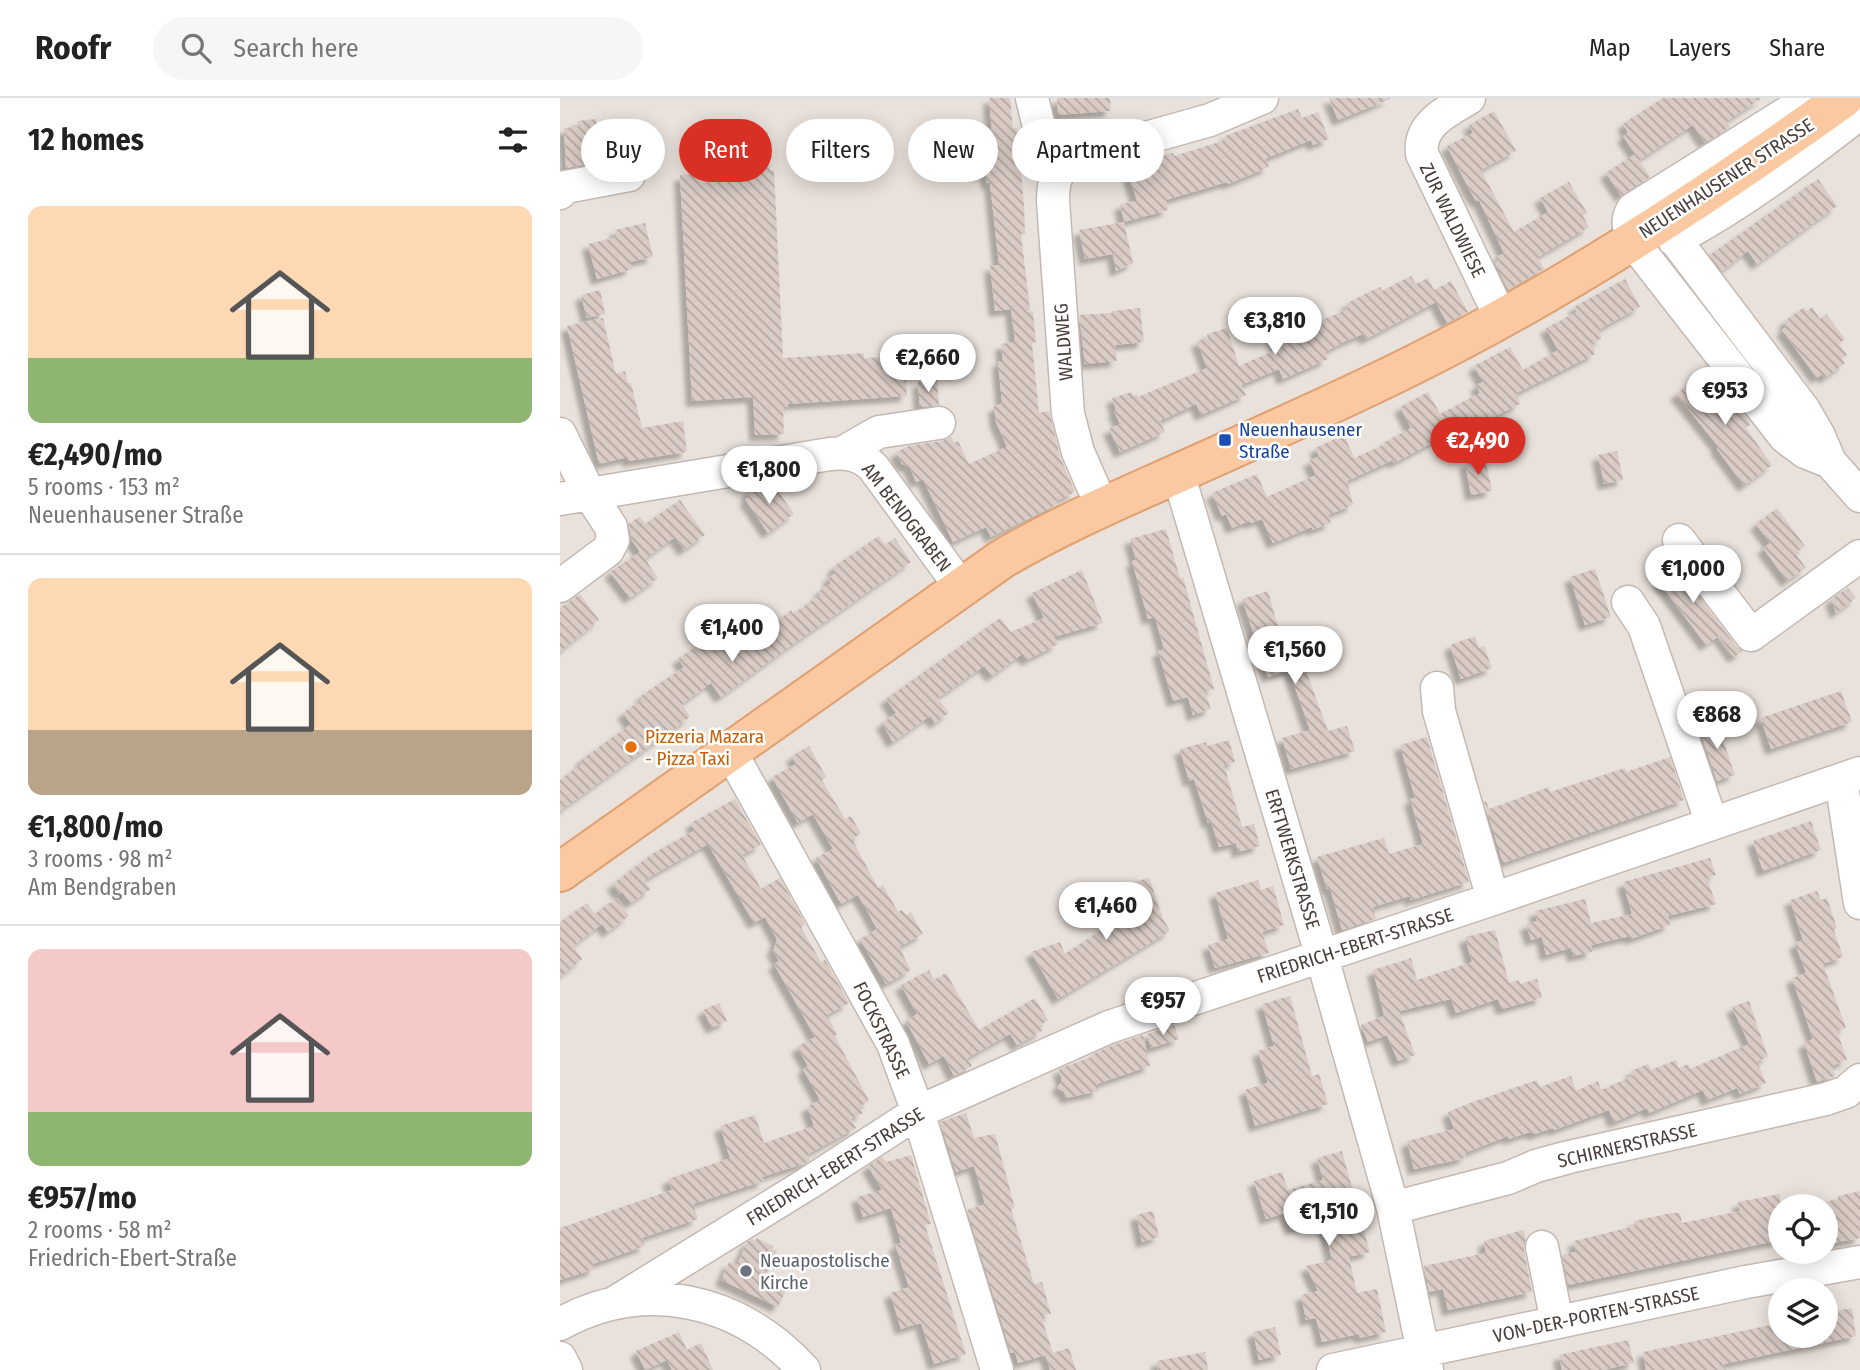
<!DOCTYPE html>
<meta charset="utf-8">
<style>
:root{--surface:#fff;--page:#f6f6f6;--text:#222;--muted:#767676;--line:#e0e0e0;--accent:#d93025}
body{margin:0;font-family:"Fira Sans Condensed",sans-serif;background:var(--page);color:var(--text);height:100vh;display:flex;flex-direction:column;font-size:26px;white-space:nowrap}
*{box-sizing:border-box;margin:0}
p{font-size:23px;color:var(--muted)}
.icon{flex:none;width:38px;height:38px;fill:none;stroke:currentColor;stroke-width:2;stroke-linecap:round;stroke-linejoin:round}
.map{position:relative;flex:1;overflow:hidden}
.panel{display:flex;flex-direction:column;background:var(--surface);width:560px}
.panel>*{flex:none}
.banner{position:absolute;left:21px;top:21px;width:665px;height:63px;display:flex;gap:14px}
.buttons{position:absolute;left:1208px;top:1096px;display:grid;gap:14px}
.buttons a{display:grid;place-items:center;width:70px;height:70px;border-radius:50%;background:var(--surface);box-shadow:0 4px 18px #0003;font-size:35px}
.price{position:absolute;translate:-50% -60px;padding:0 16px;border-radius:24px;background:#fff;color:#222;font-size:23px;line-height:46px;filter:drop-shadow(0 2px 4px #0008)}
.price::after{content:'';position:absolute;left:50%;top:42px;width:21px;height:16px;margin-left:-10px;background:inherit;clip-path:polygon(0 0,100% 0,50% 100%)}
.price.on{background:var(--accent);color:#fff}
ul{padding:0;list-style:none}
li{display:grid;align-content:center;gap:14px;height:371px;padding:0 28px}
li+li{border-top:2px solid var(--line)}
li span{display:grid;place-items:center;height:217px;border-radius:14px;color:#555}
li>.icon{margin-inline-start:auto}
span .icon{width:126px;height:126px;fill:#fffc;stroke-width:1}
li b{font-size:30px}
h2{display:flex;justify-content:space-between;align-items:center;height:84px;padding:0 28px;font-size:30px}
.chip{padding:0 24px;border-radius:32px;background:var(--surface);box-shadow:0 4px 18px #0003;font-size:24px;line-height:63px}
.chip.on{background:var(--accent);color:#fff}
header{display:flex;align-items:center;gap:42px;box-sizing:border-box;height:98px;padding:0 35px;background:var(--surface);border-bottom:2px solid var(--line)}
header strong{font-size:33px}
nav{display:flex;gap:38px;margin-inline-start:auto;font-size:24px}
.search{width:490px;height:63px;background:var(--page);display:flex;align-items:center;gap:18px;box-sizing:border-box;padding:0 24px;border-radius:38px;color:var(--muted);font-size:26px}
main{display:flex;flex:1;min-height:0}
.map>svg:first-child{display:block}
</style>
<header>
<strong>Roofr</strong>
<div class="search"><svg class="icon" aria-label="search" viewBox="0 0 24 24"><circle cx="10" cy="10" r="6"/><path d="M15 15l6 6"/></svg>Search here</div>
<nav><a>Map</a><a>Layers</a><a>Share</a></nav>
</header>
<main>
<section class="panel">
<h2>12 homes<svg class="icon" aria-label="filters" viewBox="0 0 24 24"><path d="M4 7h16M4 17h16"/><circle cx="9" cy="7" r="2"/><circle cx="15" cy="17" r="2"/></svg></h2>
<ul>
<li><span style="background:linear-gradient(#ffd9b3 70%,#8fb573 0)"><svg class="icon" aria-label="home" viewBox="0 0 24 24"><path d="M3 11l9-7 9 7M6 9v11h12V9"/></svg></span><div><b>€2,490/mo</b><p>5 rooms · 153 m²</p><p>Neuenhausener Straße</p></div></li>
<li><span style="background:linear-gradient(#ffd9b3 70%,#b9a48a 0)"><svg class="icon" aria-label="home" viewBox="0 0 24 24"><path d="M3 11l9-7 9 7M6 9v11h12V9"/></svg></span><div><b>€1,800/mo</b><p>3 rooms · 98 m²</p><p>Am Bendgraben</p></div></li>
<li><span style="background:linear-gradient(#f6c9c9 75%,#8fb573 0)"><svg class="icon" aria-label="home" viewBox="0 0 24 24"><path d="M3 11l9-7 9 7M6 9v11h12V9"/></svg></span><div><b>€957/mo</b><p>2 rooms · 58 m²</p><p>Friedrich-Ebert-Straße</p></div></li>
</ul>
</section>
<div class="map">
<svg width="1300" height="1272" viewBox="0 0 1300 1272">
<defs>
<pattern id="building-back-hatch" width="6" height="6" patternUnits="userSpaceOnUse" patternTransform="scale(1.75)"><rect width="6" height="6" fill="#daccc5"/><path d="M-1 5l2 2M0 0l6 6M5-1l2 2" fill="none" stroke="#b3a7a1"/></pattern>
<filter id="shadow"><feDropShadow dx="-6" dy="6" stdDeviation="2" flood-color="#0004"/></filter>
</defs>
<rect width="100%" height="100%" fill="#f5f0ec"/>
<!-- residential -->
<path fill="#e9e1db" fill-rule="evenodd" d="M0,0H1300V1272H0ZM1220,1108H1265V1153H1220ZM1220,1192H1265V1237H1220Z"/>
<!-- building -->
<path fill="url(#building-back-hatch)" filter="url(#shadow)" d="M429,0H450L453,30H457L464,106L465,136H461L470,212L466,214L473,213L476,244L472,245L479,315L489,313L500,359L515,394L496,403L498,406L431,439L426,429L393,444L363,381L356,384L350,369L342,366L336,354L349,348L382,343L391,339L394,345L398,343L409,366L447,349L436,324L434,309L442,305L438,263H443L441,246L455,244L451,211L435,213L430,168L439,167L430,85H427L426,76L416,77L415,58L434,57Z
M497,0H550L551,13L498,17Z
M769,0H830V1L778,22Z
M1103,0H1202L1167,23L1170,29L1145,45L1133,27L1079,62L1063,38L1068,35L1063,26Z
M738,11L742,20L758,14L769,41L753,47L751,42L705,61L709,69L668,86L667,84L606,102L608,112L564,124L573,165L556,173L553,156L525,161L519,132L564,124L560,106L577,103L567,71L581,67L580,63L613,55L614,58L666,42L665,38Z
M934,13L956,53L921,72L954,134L988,114L980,100L1009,84L1027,115L1023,118L1029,129L978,159L984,171L948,192L935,165L940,162L938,158L944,155L919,102L916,103L909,91L887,48L913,35L909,27Z
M36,21L39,64L6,70L4,30L18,29L17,23Z
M208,34L210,73L214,72L223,260L304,255V260L345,258L347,298L228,306V311H223L224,336L195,337L193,299L132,303L120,77L176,74L174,35Z
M99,43L100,70H86L82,64V44Z
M1075,56L1090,79L1061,98L1046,75Z
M1258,81L1277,108L1197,166L1188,153L1162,173L1150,157Z
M85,125L93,159L70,164L72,171L37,181L28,146L57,139L55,132Z
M851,178L856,186L868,180L874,192L891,183L908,214L887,225L876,204L806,241L803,236L784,244L765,254L768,261L723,281L719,271L681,287L686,297L641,317L636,306L600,323L605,334L560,354L549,331L560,326L554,313L556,312L552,300L572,294L573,298L577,296L578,299L647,270L637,243L648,240L647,236L667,230L679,268L718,251L710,232L735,221L739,232L788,211L786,206L809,194L820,189L822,193Z
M1065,181L1080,209L1038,232L1042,240L1033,245L1035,256L957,295L960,306L922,325L919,320L834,365L833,362L787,383L793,407L768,417L771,425L752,432V429L713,445L702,421L691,425L689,423L672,430L666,416L662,418L652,395L697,376L707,399L756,377L749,363L759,358L755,350L784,337L794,360L824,347L823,345L851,330L840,309L868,294L880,316L920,295L916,287L923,284L914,268L950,249L963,272L998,252L986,230L1017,214L1014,209Z
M40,192L45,216L27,220L21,197Z
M1244,209L1247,213L1252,209L1260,221L1266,216L1285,241L1279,246L1287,257L1282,261L1285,265L1265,280L1262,276L1257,280L1222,232L1227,228L1224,224Z
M580,210L584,244L555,247L557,263L525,266L519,217L552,215V213Z
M43,220L56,276L65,273L68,285H71L82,330L123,323L127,354L68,363V359L39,366L7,228Z
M1144,275L1153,287L1158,283L1191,326L1186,330L1212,367L1184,388L1157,351V347L1116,296Z
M377,282L379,307L360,309L358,284Z
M1057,353L1063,382L1044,386L1038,357Z
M925,360L932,393L911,397L905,364Z
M212,384L234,416L208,435L185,401L189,399L186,395L197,387Z
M120,402L145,437L124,452L115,439L85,461L98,480L70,500L50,474L80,454L71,441L69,426L80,418L85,426Z
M1217,410L1245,448L1235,455L1246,470L1227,483L1203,450L1210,445L1196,426Z
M606,431L620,480L623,479L654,591L645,594L651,611L633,617L628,599L613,603L598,553L604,551L595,519L588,521L572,463L576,462L570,441Z
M319,438L325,447L335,440L351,464L226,551L161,599L151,585L122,606L130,619L0,713V682L23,665L21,662L71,626L63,615L83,601L81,598L124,569L118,561L139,546L143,550L156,541L161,548L210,512L219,522L231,512L233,516L261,496L259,493L271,485L268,480L276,474L272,470Z
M1102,448L1176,548L1183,553L1174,559L1159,538L1146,547L1099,484L1111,475L1095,453Z
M1035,471L1051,519L1025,527L1010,479Z
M522,472L543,525L494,539L498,546L467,562L462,556L432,578L424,568L378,600L389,615L375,625L370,618L333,644L322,625L336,615L326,601L440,520L451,534L484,520L472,495Z
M1288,490L1296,500L1276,515L1271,501Z
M708,493L719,532L724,530L733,552L753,545L759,561L744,567L768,633L787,628L795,653L731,671L722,640L750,632L729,572L708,579L682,501Z
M20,496L39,522L0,554V510Z
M915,538L919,550L924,548L932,570L901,581L890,547Z
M1281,593L1292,624L1211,651L1201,620Z
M1157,624L1175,677L1157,683L1139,630Z
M867,639L909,784L851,802L850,798L813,809L816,821L782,832L770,790L767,791L757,759L824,740L829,756L863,746L850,701L855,700L840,647Z
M669,642L675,664L664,667L682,729L694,726L700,748L678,754L676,745L659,749L651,723L648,725L634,681L629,683L620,651L646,644L647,648Z
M249,648L266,679L262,682L285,721L291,718L301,736L292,741L318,790L323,787L338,814L342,812L346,817L351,814L363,836L339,849L351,872L326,886L300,841L317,831L309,816L298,797L281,806L256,760L273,751L253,716L238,725L212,679L236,666L232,658Z
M1110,659L1124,702L943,765L924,704L926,703L929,711L989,689L990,694L1065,670L1066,674Z
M175,701L201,747L182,757L192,774L201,791L220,780L245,826L241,829L261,864L265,862L289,905L267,917L277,936L275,938L309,1003L299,1009L303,1015L291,1021L296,1030L248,1056L250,1062L246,1065L202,1079L204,1083L133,1106L138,1121L82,1140L85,1148L33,1166L35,1171L0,1182V1130L112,1092L108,1081L170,1060L160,1028L195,1017L204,1045L254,1028L247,1009L260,1002L243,971L248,968L237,949L255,939L214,866L219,863L213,853L217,841L205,819L194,825L148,746L84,782L91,791L71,805L62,794L59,796L53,786L92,756L135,732L131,725Z
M1251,723L1261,752L1203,773L1193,743Z
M1150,760L1156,777L1147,780L1156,806L1108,818L1110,827L1071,841L1070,838L1031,847L1032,854L1013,858L1011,850L986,857L982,839L971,842L966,826L977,823L975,813L1025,801L1031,825L1072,816L1063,784Z
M589,779L603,821L610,833L498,901L471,854L500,844L505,856L561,819L556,797L572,793L571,786Z
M698,782L701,792L713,788L724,827L702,834L709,855L655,870L648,847L668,841L655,795Z
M1257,793L1261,802L1267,800L1277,830L1274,832L1283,859L1263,866L1286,930L1277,933L1287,962L1272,968L1275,978L1257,984L1244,945L1253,941L1232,880L1246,875L1235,845L1243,842L1230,802Z
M56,800L69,818L48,834L42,826L13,848L22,861L0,879V824L27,805L37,819L35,816Z
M935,832L949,885L959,882L960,886L977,881L982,900L942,911L938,901L896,915L891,901L839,913L855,957L838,963L827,937L808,944L801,927L831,915L824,917L813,872L851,860L857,882L912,864L905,839Z
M369,872L374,882L386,875L419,932L475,900L488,922L479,928L482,933L457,947L450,936L407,960L412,968L394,978L384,958L369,966L346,923L357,916L341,887Z
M730,898L752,978L759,976L768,1006L695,1028L685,992L708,985L698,953L714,948L702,906Z
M1189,903L1208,959L1197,963L1206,985L1180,996L1177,990L1147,1002L1143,992L1089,1015L1087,1010L1054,1024L1049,1012L994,1032L993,1030L975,1036L970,1034L949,1041L948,1038L905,1055L906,1059L897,1062L854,1071L847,1043L894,1031L888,1014L910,1005L977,982L980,989L1011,978L1016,993L1038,983L1041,992L1073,978L1071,973L1088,966L1091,972L1116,962L1119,970L1128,966L1130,971L1189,946L1172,909Z
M159,905L167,923L152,930L143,912Z
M614,927L619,941L591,950L587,936Z
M583,937L590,968L537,986L539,993L506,1000L504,994L497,990L502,983L499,971L531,959V957L556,946Z
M406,1015L414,1040L435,1036L455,1110L451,1111L474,1186L482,1184L491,1216L481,1218L493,1255L458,1265L455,1254L451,1255L407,1112L425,1106L414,1068L396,1074L380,1024Z
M782,1053L810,1154L789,1159L797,1195L817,1191L826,1234L800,1240L799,1236L762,1244L756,1220L746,1222L741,1197L758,1193L746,1168L772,1162L763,1123L731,1131L725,1115L706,1121L694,1083L722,1074L728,1092L763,1082L757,1060Z
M351,1057L371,1126L365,1127L406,1256L374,1266L361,1225L341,1231L330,1195L349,1189L335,1146L341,1145L331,1110L303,1119L297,1099L322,1092L308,1068L322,1059L326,1064Z
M1300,1093V1140L1273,1145L1265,1104L1278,1101V1098Z
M1220,1096V1142L1008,1187L1002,1157L1016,1154L1014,1143L1075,1128L1074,1123L1111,1115H1120L1122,1125L1180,1113L1178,1104Z
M593,1113L599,1139L582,1144L576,1117Z
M963,1132L966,1140L964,1153L972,1194L888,1212L883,1191L869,1194L864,1168L926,1155L924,1143Z
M197,1140L213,1148L212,1151L217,1153L204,1180L227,1190L218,1209L161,1182L169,1164L177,1167L187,1144L192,1141L195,1143Z
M1292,1210L1296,1238L1164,1266L1166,1272H1086L1083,1254L1220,1225V1237H1265V1215Z
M715,1229L721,1257L699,1262L693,1234Z
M119,1234L127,1252L141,1245L153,1272H112L107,1262L85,1272L76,1253Z
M1068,1242L1074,1265L1043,1272H1002L999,1257Z
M509,1250L516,1272H490L486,1257Z
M645,1254L648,1272H598L597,1263Z"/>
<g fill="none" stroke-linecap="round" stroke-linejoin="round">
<!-- minor casing -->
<g stroke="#c4b9b2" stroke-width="35">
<path id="minor" d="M472,0L481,37L497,74
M909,0C888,13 858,26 862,56L941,220
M1251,0L1073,111C1062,128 1074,143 1084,158L1225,339L1245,354L1270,364
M0,95V90L69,77
M1101,123L1244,312L1259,338L1270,364L1300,398
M1114,142C1181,107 1241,61 1300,15
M0,336L29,395L51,429L53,442L48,452L0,488
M282,355L319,334L379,325
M618,375L762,859L833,1110L867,1272
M0,401L270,356C287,354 301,357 313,369L400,488
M542,409L518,354L508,316L493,103C493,80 497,69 518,59L650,22L702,0
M1119,442L1191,537L1300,458
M1068,504L1084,528L1152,726
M877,590L879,613L933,801
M170,653L333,946L358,1014L437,1272
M1281,682L1300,805
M833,1110L948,1080L976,1068L1009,1059L1266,1001L1286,994L1300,982
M982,1149L997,1224
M54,1205L247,1086L358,1014L549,929L933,801L1300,675
M0,1226C85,1179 180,1201 244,1272
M0,1260L6,1272
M773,1272L1186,1184L1300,1164"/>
</g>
<!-- major casing -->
<g stroke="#e0a070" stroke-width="42">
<path id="major" d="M0,774L442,461C503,425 568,398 632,369C706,336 781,303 853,267C1004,192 1147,98 1284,0"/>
</g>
<!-- minor -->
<use href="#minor" stroke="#fff" stroke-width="32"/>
<!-- major -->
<use href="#major" stroke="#fac9a1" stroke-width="38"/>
</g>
<!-- markers -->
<rect fill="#1a4fb4" stroke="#fff" stroke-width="2.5" x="658" y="335" width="14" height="14" rx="3.5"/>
<circle fill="#e8710a" stroke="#fff" stroke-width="2.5" cx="71" cy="649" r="7"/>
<circle fill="#6b7280" stroke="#fff" stroke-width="2.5" cx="186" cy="1173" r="7"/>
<g text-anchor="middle" stroke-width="5" stroke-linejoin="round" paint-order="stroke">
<!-- street labels -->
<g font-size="19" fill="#4a3f3a" stroke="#fff">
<text transform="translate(1166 80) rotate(-33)" y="7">NEUENHAUSENER STRASSE</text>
<text transform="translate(893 122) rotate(64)" y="7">ZUR WALDWIESE</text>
<text transform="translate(503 244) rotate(-94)" y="7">WALDWEG</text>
<text transform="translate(347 419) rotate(52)" y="7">AM BENDGRABEN</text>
<text transform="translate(733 761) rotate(73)" y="7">ERFTWERKSTRASSE</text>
<text transform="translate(795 847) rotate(-18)" y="7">FRIEDRICH-EBERT-STRASSE</text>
<text transform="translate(322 932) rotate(64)" y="7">FOCKSTRASSE</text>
<text transform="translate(1067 1047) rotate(-13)" y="7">SCHIRNERSTRASSE</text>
<text transform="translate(275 1068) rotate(-32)" y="7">FRIEDRICH-EBERT-STRASSE</text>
<text transform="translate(1036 1216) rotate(-12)" y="7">VON-DER-PORTEN-STRASSE</text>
</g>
<!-- transit labels -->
<g font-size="19" fill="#164399" stroke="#fff" text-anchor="start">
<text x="679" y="338">Neuenhausener<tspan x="679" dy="22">Straße</tspan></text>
</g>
<!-- food labels -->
<g font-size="19" fill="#c56008" stroke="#fff" text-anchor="start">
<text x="85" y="645">Pizzeria Mazara<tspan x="85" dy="22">- Pizza Taxi</tspan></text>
</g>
<!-- worship labels -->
<g font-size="19" fill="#5b616d" stroke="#fff" text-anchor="start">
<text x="200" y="1169">Neuapostolische<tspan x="200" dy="22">Kirche</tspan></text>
</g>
</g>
</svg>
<div class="buttons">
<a><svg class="icon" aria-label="locate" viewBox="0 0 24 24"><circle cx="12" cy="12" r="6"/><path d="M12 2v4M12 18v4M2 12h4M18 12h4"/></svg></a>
<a><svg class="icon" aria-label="layers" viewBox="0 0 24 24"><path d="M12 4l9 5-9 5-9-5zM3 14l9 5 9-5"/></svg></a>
</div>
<b class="price" style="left:715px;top:259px">€3,810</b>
<b class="price" style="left:368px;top:296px">€2,660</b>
<b class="price" style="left:1165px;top:329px">€953</b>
<b class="price on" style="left:918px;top:379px">€2,490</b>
<b class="price" style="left:209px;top:408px">€1,800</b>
<b class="price" style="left:1133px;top:507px">€1,000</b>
<b class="price" style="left:172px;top:566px">€1,400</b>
<b class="price" style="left:735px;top:588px">€1,560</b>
<b class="price" style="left:1157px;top:653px">€868</b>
<b class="price" style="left:546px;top:844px">€1,460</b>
<b class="price" style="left:603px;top:939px">€957</b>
<b class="price" style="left:769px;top:1150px">€1,510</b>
<div class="banner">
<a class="chip">Buy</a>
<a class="chip on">Rent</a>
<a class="chip">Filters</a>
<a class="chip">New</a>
<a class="chip">Apartment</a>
</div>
</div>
</main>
